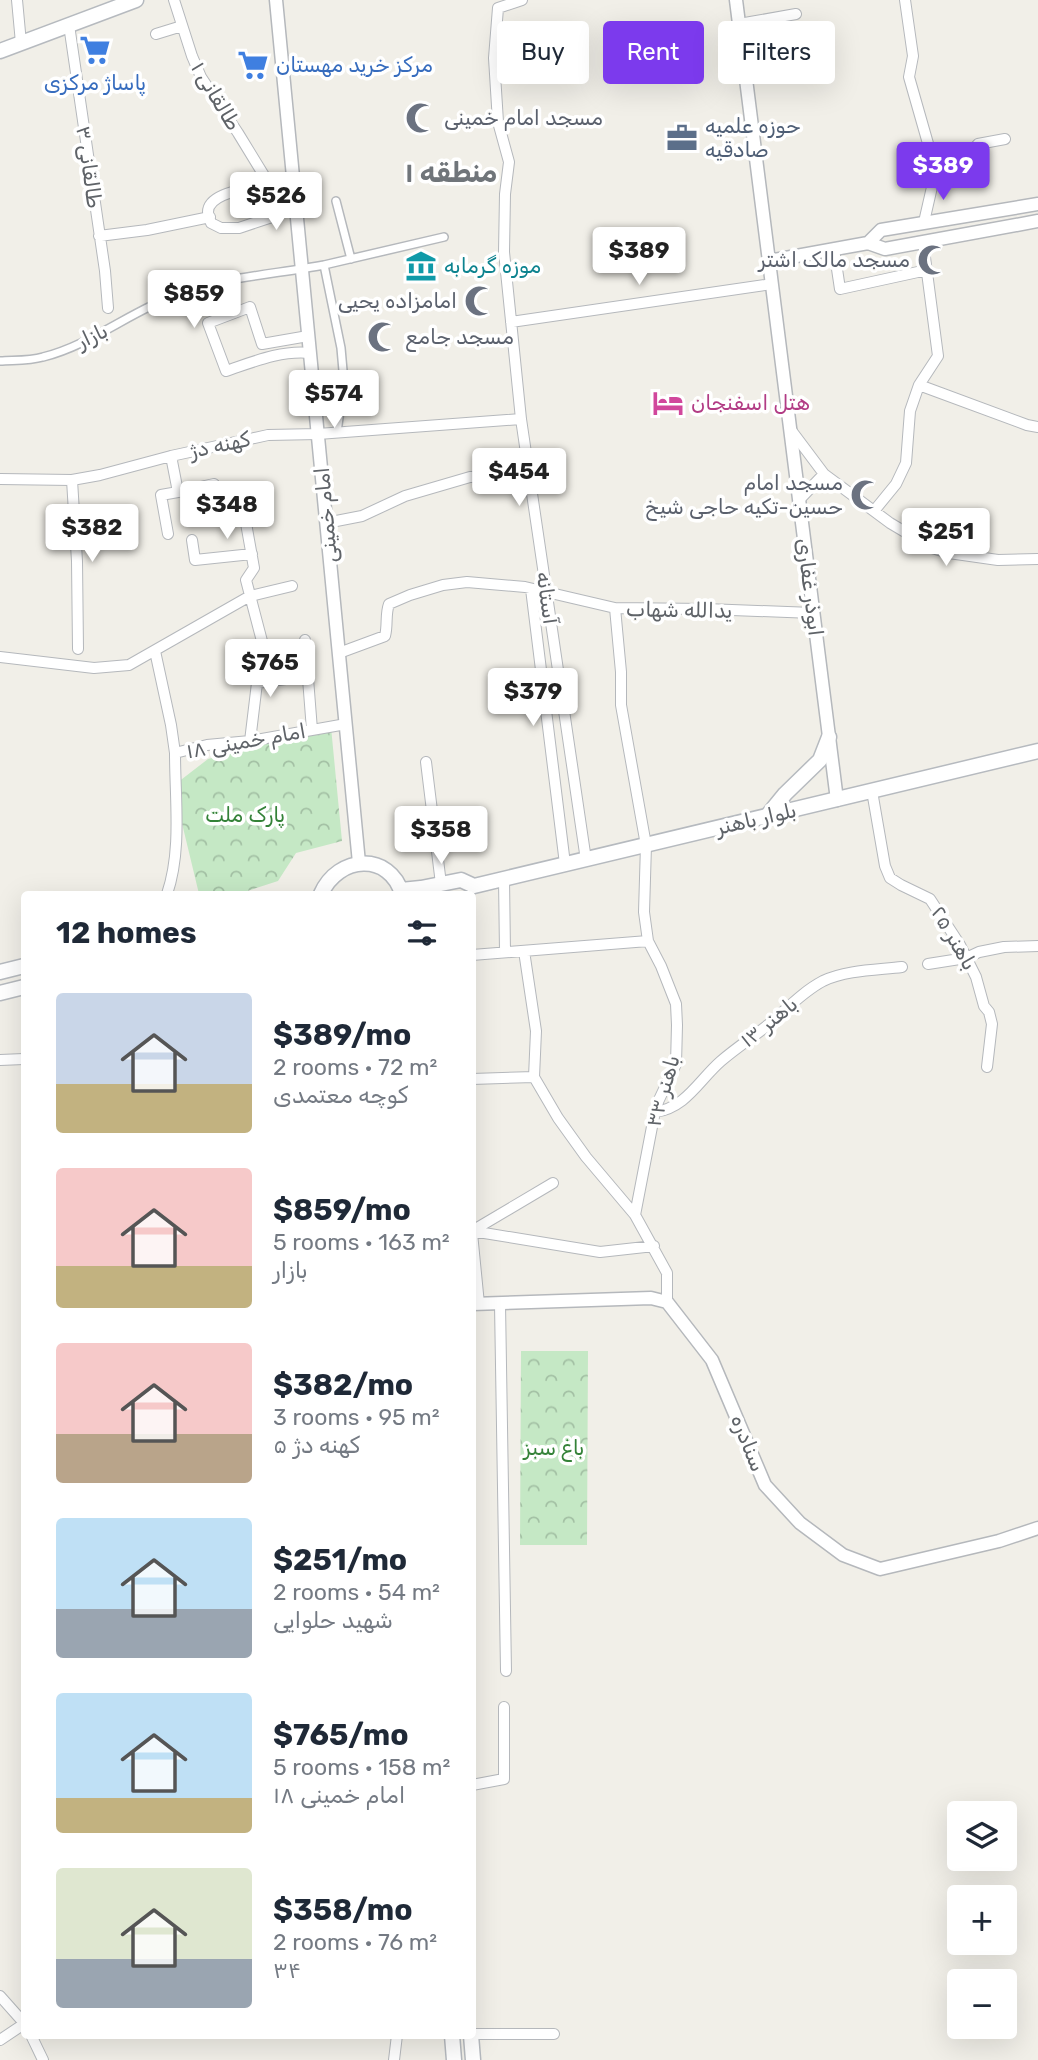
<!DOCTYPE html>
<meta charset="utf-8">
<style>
:root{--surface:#fff;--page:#f6f6f7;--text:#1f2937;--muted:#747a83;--accent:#7c3aed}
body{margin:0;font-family:Rubik,"Noto Sans Arabic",sans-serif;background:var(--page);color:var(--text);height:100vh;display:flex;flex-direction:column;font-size:26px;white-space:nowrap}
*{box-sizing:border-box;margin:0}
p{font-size:23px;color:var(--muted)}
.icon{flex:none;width:38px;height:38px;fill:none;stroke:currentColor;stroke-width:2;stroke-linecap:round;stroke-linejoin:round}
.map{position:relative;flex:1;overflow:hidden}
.panel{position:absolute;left:21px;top:891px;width:455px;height:1148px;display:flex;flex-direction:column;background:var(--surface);border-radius:7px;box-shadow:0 7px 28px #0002}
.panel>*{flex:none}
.top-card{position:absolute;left:497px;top:21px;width:436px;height:63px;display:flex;gap:14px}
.controls{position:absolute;left:947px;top:1801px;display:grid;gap:14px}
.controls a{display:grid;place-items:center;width:70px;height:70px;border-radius:7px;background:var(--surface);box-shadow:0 7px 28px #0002;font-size:35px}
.price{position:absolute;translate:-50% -60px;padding:0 16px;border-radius:7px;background:#fff;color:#222;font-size:23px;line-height:46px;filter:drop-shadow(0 2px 4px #0008)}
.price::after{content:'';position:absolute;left:50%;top:42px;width:21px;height:16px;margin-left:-10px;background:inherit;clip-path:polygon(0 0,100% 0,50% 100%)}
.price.current{background:var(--accent);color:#fff}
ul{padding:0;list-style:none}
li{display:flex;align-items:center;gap:21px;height:175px;padding:0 35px}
li span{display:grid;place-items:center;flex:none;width:196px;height:140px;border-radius:7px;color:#555}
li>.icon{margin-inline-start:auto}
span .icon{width:84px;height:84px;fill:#fffc;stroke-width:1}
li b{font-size:30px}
h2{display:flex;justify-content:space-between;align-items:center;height:84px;padding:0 35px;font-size:30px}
.tag{padding:0 24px;border-radius:7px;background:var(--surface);box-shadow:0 7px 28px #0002;font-size:24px;line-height:63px}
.tag.current{background:var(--accent);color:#fff}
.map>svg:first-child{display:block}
</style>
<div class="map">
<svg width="1038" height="2060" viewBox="0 0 1038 2060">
<defs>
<pattern id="park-crowns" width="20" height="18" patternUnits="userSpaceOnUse" patternTransform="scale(1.75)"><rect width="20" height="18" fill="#c5e8c5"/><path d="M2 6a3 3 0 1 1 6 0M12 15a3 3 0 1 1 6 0" fill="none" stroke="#a3c0a4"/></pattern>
</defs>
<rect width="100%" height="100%" fill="#f1efe8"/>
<!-- park -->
<path fill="url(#park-crowns)" d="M331,727L342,841L296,853L278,881L238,894H199L173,786L208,759Z
M521,1351H588L587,1545H520Z"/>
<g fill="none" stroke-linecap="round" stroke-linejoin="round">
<!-- pedestrian casing -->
<g stroke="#b5b8bc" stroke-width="10">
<path id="pedestrian" d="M336,201L351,259
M324,265L444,237
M0,361C14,360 29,361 43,357C91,345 131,311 178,294C223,277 277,274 324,265L341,348L344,382L337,432"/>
</g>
<!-- minor casing -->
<g stroke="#b5b8bc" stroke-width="12">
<path id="minor" d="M17,0L21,43
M174,0L192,56L201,77L238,133L271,187
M522,0L498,8L494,58L498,122L509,162L505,194L504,252L521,419L586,860
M905,0L913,56L909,77L933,161L932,187L924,222
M739,24L796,14
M69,25L105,271L108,308
M156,34L182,26
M744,62L775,59
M933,161L970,153L978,144L1005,139
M933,181L967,175
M261,185C274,188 277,192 280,205L272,217L239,228H221L211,223C210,219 208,215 208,212C208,193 247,189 261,185Z
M99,236L147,230L210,217
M834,249L840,289L927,270
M511,322L772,284
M308,336L262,344L250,307L208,323L226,371C253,362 281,350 310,353
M919,385L1027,425L1038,427
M791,430L824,474L890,523L932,548L949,553L998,560L1038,559
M0,479L72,480L100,475L171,456L268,435L318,434L521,419
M72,480L77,561L78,649
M178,492L214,484L217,500
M799,500L824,474
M874,511L896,484L906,463L910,411L919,385L938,356L923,242
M244,512L254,568L246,580L263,645L258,655L257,683L250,741
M326,523L362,516L405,496L470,477L502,476L530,482
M168,534L161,495L178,492L171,456
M192,540L195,560L252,554
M531,589L565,864
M615,608L621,672V705L646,845L644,912L648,941L661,966L676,1004L677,1025L676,1064L656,1106L635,1215
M305,640L312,730
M155,651L171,725L175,753L207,745L250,741L346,724
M339,653L385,636C388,625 385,615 389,604L410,595L443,585L467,582L525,587L615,608L706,609L813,613
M0,657L94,668L129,665L250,596L292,586
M257,683L307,676
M426,762L441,884
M872,791L885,866L890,878L901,885L930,899L960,945L976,977L984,1006L989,1012L992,1024L987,1067
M504,879L505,952
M167,894C182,850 175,800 175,753
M524,951L536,1031L534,1077L558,1118L586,1157L635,1215L667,1273V1302
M472,955L648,941
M928,964L966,958L979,952L1004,947L1038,946
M0,1060L24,1059
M472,1079L534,1077
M655,1112C686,1108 699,1080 721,1061C736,1048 753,1037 768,1025C786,1010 802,992 823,981C846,970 877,970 902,967
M472,1231L600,1252L654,1246
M472,1231L553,1183
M472,1233L479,1304
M500,1304L506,1671
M472,1785L504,1779V1707
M0,1996L24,2023
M472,2034H554
M31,2035L43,2060
M0,2040L24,2024
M394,2060L397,2035"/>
</g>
<!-- tertiary casing -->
<g stroke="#b5b8bc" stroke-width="15">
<path id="tertiary" d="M276,0L359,863
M736,0L837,800
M868,243L881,230L1038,204
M769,261L868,243L885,249L1038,221
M472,1304L651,1298L667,1302L712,1360L765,1485L800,1523L843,1555L880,1569L999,1541L1038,1528"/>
</g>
<!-- secondary casing -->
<g stroke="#b6babf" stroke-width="17">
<path id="secondary" d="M0,51L136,0
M767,816L785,794L820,760L829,737
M474,886L1038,751
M401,890L421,888L461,880L474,886
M321,894C338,855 390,852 402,894
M0,972L24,966
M0,993L24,987
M452,2035L454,2060
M471,2035L473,2060"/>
</g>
<!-- pedestrian -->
<use href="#pedestrian" stroke="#fff" stroke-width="7"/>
<!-- minor -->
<use href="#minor" stroke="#fff" stroke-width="10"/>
<!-- tertiary -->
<use href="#tertiary" stroke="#fff" stroke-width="12"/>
<!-- secondary -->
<use href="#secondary" stroke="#fff" stroke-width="14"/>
</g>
<!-- icons -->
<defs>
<g id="supermarket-bare" transform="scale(2.415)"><path d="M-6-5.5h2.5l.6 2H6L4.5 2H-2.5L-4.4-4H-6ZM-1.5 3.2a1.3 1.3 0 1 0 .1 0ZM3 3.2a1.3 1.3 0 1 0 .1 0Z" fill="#3f7fe0" stroke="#fff" stroke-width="2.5" paint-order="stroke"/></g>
<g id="mosque-bare" transform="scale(2.415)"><path d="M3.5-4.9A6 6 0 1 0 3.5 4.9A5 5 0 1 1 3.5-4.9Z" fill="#6b7280" stroke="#fff" stroke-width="2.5" paint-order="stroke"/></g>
<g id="office-bare" transform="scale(2.415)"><path d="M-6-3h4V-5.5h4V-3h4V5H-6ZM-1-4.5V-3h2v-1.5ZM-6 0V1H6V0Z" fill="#5c6f8a" stroke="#fff" stroke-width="2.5" paint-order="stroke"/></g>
<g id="museum-bare" transform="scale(2.415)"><path d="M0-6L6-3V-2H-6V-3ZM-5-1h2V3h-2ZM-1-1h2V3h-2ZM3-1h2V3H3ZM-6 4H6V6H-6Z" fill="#0f9aa8" stroke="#fff" stroke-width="2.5" paint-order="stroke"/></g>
<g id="hotel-bare" transform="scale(2.415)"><path d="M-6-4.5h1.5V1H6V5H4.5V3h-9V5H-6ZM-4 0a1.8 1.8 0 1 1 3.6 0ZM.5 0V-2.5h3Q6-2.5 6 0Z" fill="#d1479c" stroke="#fff" stroke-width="2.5" paint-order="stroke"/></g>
</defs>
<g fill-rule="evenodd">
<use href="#supermarket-bare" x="95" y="50"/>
<use href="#supermarket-bare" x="253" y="65"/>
<use href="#mosque-bare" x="421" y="118"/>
<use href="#office-bare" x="682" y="138"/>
<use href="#mosque-bare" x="933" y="260"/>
<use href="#museum-bare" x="421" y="266"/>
<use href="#mosque-bare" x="480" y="301"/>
<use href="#mosque-bare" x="383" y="337"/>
<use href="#hotel-bare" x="668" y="403"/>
<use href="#mosque-bare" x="866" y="495"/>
</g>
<g text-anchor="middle" stroke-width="7" stroke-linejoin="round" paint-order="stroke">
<!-- shop labels -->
<g font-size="21" fill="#366cbe" stroke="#fff" text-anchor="start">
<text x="276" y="72">مرکز خرید مهستان</text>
<text x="95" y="90" text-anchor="middle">پاساژ مرکزی</text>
</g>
<!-- street labels -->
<g font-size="21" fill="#5f6368" stroke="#fff">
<text transform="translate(216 96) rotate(59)" y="7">طالقانی ۱</text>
<text transform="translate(89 167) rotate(82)" y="7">طالقانی ۳</text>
<text transform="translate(92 336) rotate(-25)" y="7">بازار</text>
<text transform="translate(220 445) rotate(-12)" y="7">کهنه دژ</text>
<text transform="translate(326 515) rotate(-95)" y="7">امام خمینی</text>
<text transform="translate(810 587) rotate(83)" y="7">ابوذر غفاری</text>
<text transform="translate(547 598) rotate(82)" y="7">آستانه</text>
<text transform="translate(679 610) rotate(1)" y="7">یدالله شهاب</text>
<text transform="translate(246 741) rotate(-10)" y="7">امام خمینی ۱۸</text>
<text transform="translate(756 819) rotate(-13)" y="7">بلوار باهنر</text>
<text transform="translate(954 938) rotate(60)" y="7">باهنر ۲۵</text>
<text transform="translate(769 1022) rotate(-39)" y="7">باهنر ۱۳</text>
<text transform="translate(663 1091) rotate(-74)" y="7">باهنر ۳۳</text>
<text transform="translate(748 1443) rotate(68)" y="7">سنادره</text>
</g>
<!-- worship labels -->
<g font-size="21" fill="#5b616d" stroke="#fff" text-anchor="end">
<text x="444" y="125" text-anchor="start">مسجد امام خمینی</text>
<text x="910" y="267">مسجد مالک اشتر</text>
<text x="457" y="308">امامزاده یحیی</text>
<text x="406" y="344" text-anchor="start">مسجد جامع</text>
<text x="843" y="490">مسجد امام<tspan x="843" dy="24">حسین-تکیه حاجی شیخ</tspan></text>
</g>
<!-- service labels -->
<g font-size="21" fill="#4e5e75" stroke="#fff" text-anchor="start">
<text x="705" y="133">حوزه علمیه<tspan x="705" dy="24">صادقیه</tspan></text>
</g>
<!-- culture labels -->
<g font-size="21" fill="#0d838f" stroke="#fff" text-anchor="start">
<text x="444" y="273">موزه گرمابه</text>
</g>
<!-- hotel labels -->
<g font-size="21" fill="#b23c85" stroke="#fff" text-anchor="start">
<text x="691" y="410">هتل اسفنجان</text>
</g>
<!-- park labels -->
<g font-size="21" fill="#348238" stroke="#fff">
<text x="245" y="822">پارک ملت</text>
<text x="554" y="1455">باغ سبز</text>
</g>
<!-- district labels -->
<g font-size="28" font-weight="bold" fill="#70757a" stroke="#fff">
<text x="451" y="182">منطقه ۱</text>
</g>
</g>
</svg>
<div class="controls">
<a><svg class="icon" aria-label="layers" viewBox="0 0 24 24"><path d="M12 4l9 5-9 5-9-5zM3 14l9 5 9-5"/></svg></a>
<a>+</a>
<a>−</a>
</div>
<b class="price current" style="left:943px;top:202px">$389</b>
<b class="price" style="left:276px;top:232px">$526</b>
<b class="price" style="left:639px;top:287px">$389</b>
<b class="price" style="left:194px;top:330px">$859</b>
<b class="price" style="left:334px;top:430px">$574</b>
<b class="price" style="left:519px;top:508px">$454</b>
<b class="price" style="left:227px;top:541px">$348</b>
<b class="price" style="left:92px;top:564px">$382</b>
<b class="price" style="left:946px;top:568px">$251</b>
<b class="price" style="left:270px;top:699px">$765</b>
<b class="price" style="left:533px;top:728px">$379</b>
<b class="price" style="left:441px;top:866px">$358</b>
<div class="top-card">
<a class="tag">Buy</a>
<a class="tag current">Rent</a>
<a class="tag">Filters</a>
</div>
<section class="panel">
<h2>12 homes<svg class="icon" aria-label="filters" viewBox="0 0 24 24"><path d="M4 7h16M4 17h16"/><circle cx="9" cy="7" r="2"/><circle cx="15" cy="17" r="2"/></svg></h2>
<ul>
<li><span style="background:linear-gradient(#c9d6e8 65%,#c2b280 0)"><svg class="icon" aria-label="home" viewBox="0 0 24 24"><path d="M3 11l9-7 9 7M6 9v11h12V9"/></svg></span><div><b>$389/mo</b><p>2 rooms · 72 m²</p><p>کوچه معتمدی</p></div></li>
<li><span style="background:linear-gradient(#f6c9c9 70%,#c2b280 0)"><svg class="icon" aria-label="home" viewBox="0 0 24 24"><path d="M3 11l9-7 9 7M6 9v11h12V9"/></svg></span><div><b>$859/mo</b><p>5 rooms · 163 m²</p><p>بازار</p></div></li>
<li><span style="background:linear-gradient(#f6c9c9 65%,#b9a48a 0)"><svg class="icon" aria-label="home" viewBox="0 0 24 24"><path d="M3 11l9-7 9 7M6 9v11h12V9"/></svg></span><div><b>$382/mo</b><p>3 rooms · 95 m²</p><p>کهنه دژ ۵</p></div></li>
<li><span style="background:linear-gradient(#bfe0f5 65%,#9aa5b1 0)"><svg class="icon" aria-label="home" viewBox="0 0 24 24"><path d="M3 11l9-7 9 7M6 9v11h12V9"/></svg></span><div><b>$251/mo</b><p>2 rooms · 54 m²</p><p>شهید حلوایی</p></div></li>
<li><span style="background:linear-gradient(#bfe0f5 75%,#c2b280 0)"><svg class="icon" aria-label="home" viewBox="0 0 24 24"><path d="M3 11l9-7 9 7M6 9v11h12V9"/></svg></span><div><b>$765/mo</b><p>5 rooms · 158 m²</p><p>امام خمینی ۱۸</p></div></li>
<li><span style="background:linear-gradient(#dfe7d0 65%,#9aa5b1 0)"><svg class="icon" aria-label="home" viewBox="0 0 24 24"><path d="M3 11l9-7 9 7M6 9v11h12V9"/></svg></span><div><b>$358/mo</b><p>2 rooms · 76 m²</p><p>۳۴</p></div></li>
</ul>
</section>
</div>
